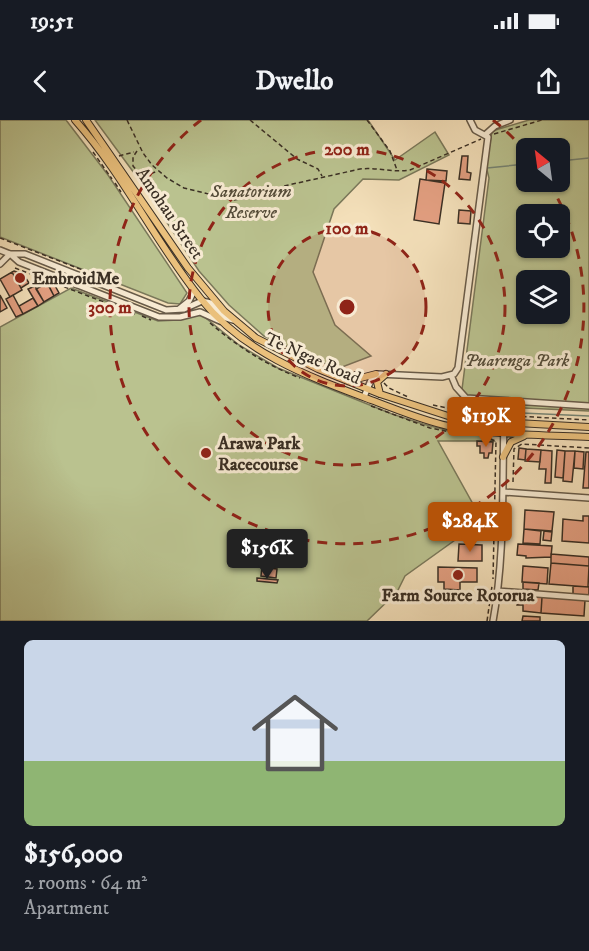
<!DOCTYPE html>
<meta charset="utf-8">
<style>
:root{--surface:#171b24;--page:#242831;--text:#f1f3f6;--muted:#9ea1a6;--accent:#b45309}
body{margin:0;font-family:"IM FELL DW Pica",serif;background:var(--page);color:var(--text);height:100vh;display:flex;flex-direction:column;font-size:22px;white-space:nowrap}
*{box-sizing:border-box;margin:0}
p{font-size:20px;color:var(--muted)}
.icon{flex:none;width:33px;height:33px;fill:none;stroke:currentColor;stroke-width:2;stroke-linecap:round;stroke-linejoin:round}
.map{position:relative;height:501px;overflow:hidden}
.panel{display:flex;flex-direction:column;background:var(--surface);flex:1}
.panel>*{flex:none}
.needle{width:39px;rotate:331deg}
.controls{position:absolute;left:516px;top:18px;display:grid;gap:12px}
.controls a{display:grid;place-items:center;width:54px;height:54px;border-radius:9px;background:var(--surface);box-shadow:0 2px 4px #0004;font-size:30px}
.price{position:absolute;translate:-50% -51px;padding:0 14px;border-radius:6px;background:var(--accent);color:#fff;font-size:20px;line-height:39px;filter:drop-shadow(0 2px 3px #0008)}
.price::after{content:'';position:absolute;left:50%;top:36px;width:18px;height:14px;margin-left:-9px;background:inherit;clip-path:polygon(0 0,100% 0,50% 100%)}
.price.current{background:#222;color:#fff}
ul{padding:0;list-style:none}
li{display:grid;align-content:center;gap:12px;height:318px;padding:0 24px}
li span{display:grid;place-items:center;height:186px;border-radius:9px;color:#555}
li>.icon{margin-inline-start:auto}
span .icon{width:108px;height:108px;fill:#fffc;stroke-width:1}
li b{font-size:26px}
.status{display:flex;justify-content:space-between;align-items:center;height:42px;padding:0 30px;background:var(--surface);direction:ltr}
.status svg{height:16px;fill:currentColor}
header{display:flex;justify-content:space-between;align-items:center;height:78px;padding:0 24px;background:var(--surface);font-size:27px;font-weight:700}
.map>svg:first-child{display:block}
</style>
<div class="status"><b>19:51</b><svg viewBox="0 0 49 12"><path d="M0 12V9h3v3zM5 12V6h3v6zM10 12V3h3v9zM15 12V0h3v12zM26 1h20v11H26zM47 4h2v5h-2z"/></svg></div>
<header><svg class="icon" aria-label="back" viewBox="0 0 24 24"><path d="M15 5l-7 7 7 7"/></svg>Dwello<svg class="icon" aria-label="share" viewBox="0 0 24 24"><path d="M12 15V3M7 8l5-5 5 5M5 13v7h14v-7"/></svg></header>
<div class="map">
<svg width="589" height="501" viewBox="0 0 589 501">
<rect width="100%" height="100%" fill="#f3dfb9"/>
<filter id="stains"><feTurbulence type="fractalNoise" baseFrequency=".00333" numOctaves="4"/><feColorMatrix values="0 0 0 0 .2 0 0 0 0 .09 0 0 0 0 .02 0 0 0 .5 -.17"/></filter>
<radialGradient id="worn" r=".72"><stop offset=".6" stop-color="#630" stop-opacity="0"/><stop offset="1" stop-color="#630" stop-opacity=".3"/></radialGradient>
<!-- green -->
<path fill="#bac28f" stroke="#7a785a" stroke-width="1.5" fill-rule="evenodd" d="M0,0H66L108,55L187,173L180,184L168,183L0,117Z
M95,0H368L395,40L435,12L449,35L399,60L363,59L334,89L313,152L335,205L371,236L337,249L264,216L229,185L199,151L137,57Z
M529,0H589V291L460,285L489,58L486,46L492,11ZM526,28H560V62H526ZM526,94H560V128H526ZM526,160H560V194H526Z
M71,168L158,201L178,200L197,195H202L239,225L278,248L392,294L423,304L453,312L488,316L494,321H438L493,420L458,418L405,456L397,472L367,501H0V207Z"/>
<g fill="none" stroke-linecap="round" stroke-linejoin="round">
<!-- stream -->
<path stroke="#758474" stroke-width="1.5" d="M560,41L589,38
M487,48L526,44
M522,293L589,296"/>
</g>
<!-- building -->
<path fill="#e39f81" stroke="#3a2f24" stroke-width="1.5" d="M462,36H468L467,52L471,53L470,60L459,59Z
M427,49L447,51L446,61L426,60Z
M420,59L445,63L439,104L414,100Z
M459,90L471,91L470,104L458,103Z
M14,151L24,155L29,163L21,168L12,152Z
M12,152L22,170L10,177L0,159Z
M53,162L59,173L54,176L48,164Z
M47,163L54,176L44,182L36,169Z
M35,166L44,182L38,186L28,169Z
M0,175L7,188L0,192Z
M13,175L23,194L16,197L6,179Z
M33,178L38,186L23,194L19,186Z
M477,321L493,322L492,333H489L488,338H484V333H480V326H477Z
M519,328L526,329L525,340L518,339Z
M526,329L541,330L540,342L525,341Z
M541,330L552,331L551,363H545L546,349H539Z
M557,330L565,331L563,358L555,357Z
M565,331H575L572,362L563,361Z
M575,331L584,332L583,349L574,348Z
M586,332H589V368H583Z
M525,390L554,392L552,411L524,409Z
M583,396H589V423L562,421L563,399L583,401Z
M524,409L541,411L540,424L523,423Z
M544,411L552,412L551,421L543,420Z
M459,424L482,425V441H458Z
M518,424L552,426L551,437L526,438V436L517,435Z
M551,434L589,437V446L551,443Z
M551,443L589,446L588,467L549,464Z
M523,446L548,448L547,464L522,462Z
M262,447L277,449L276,458L261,456Z
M438,447L477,448V462H460V470L444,469V462H438Z
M257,458L278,460L277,463L257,461Z
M523,462L539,463L538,470L523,469Z
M573,466L589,467V477L573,476Z
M518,475L542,477L541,493L523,491V485H517Z
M542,477L585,480L584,496L541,493Z
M523,496L540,497V501H522Z"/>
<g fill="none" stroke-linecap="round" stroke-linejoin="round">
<!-- minor casing -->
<g stroke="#685b49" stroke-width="8">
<path id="minor" d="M486,14L495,6L510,0
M0,130L10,134L19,142L159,197H180L200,192L220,201
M10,134H25L166,190L184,189L202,181L211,183L223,197L233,200
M0,144L10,134
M179,189L189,181L194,171
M451,255L456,267L466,278L589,286
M364,277L371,260L378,254L442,257L454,254L458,248L488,17L475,10L470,0
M503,372L589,378
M498,471L589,478
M493,501C505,436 502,369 504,303"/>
</g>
<!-- major casing -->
<g stroke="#3a2f24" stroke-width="8">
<path id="major" d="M75,0C124,55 155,122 201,179C244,233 307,256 371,280C396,289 421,300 448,306C494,315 542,315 589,317
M86,0L188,148L224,191L256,218L318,249L380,274L448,296L482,301L589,307
M349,261L376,254
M380,274L377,262L386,254
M503,337L511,322L524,316"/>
</g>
<!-- path -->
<path stroke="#3a2f24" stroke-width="1.5" stroke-dasharray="4.5 3" stroke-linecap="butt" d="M127,0L143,33L152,45L167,58L184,68L233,80L249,78L284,66L360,49C377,47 393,53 410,50L481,19
M250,0L297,39L318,49L322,56
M367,0L390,31L397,50
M494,14L542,0
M137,31L133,37V46L139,53L150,54L158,51
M93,32L112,59
M119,36L134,32
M115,63L121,72
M0,118L93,154
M15,148L135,194
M142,196L151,200
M210,203C237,226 266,245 300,258
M311,239L347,252H361
M384,263L389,268L408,277
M433,285L476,294L589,300
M371,286L430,308L461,314
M483,317L496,321L493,459
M513,362L514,329L522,324L589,328
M487,501L492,466"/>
<!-- minor -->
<use href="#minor" stroke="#f7ead2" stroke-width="5"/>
<!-- major -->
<use href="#major" stroke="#eac07c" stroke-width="6"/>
</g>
<!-- distance rings -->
<circle cx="347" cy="187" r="79" fill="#8f2418" fill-opacity=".12"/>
<g fill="none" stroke="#8f2418" stroke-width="3" stroke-dasharray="10 8">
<circle cx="347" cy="187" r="79"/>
<circle cx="347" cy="187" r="158"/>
<path d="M493 0A237 237 0 0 1 526 32M549 63A237 237 0 1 1 201 0"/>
</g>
<!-- markers -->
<g fill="#8f2418" stroke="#f7ead2" stroke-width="2">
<circle cx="20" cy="158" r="6"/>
<circle cx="206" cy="333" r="6"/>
<circle cx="458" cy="455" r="6"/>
</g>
<g text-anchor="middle" stroke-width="6" stroke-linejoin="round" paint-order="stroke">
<!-- park labels -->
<g font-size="18" font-style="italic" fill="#544c39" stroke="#f7ead2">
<text x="251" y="77">Sanatorium<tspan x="251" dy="21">Reserve</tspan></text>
<text x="517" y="246">Puarenga Park</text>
</g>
<!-- street labels -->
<g font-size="18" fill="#3a2f24" stroke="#f7ead2">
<text transform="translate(170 93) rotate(56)" y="6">Amohau Street</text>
<text transform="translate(313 238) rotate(24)" y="6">Te Ngae Road</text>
</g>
<!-- poi labels -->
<g font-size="18" font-weight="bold" fill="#3a2f24" stroke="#f7ead2" text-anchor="start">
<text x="32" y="164">EmbroidMe</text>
<text x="218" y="329">Arawa Park<tspan x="218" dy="21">Racecourse</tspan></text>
<text x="458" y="481" text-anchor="middle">Farm Source Rotorua</text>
</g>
</g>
<circle cx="347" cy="187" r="9" fill="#8f2418" stroke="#f7ead2" stroke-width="3"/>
<g font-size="18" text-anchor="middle" font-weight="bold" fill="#8f2418" stroke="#f7ead2" stroke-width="6" stroke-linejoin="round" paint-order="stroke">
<text x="347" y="35">200 m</text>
<text x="347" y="114">100 m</text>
<text x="110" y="193">300 m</text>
</g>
<rect width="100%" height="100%" filter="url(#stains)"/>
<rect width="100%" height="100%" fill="url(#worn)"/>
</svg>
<div class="controls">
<a><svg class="needle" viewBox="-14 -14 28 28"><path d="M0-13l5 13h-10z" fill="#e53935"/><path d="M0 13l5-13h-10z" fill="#9ea1a6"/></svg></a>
<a><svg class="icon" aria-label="locate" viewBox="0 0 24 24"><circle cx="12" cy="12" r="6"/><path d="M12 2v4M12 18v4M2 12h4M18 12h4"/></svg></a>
<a><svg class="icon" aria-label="layers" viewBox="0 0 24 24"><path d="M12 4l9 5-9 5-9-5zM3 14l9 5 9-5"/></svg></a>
</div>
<b class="price" style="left:486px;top:328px">$119K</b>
<b class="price" style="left:470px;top:433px">$284K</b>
<b class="price current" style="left:267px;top:460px">$156K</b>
</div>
<section class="panel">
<ul>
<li><span style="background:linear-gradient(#c9d6e8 65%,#8fb573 0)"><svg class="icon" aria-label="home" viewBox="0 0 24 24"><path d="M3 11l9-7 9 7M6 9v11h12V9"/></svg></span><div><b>$156,000</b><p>2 rooms · 64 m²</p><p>Apartment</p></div></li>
</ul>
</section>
